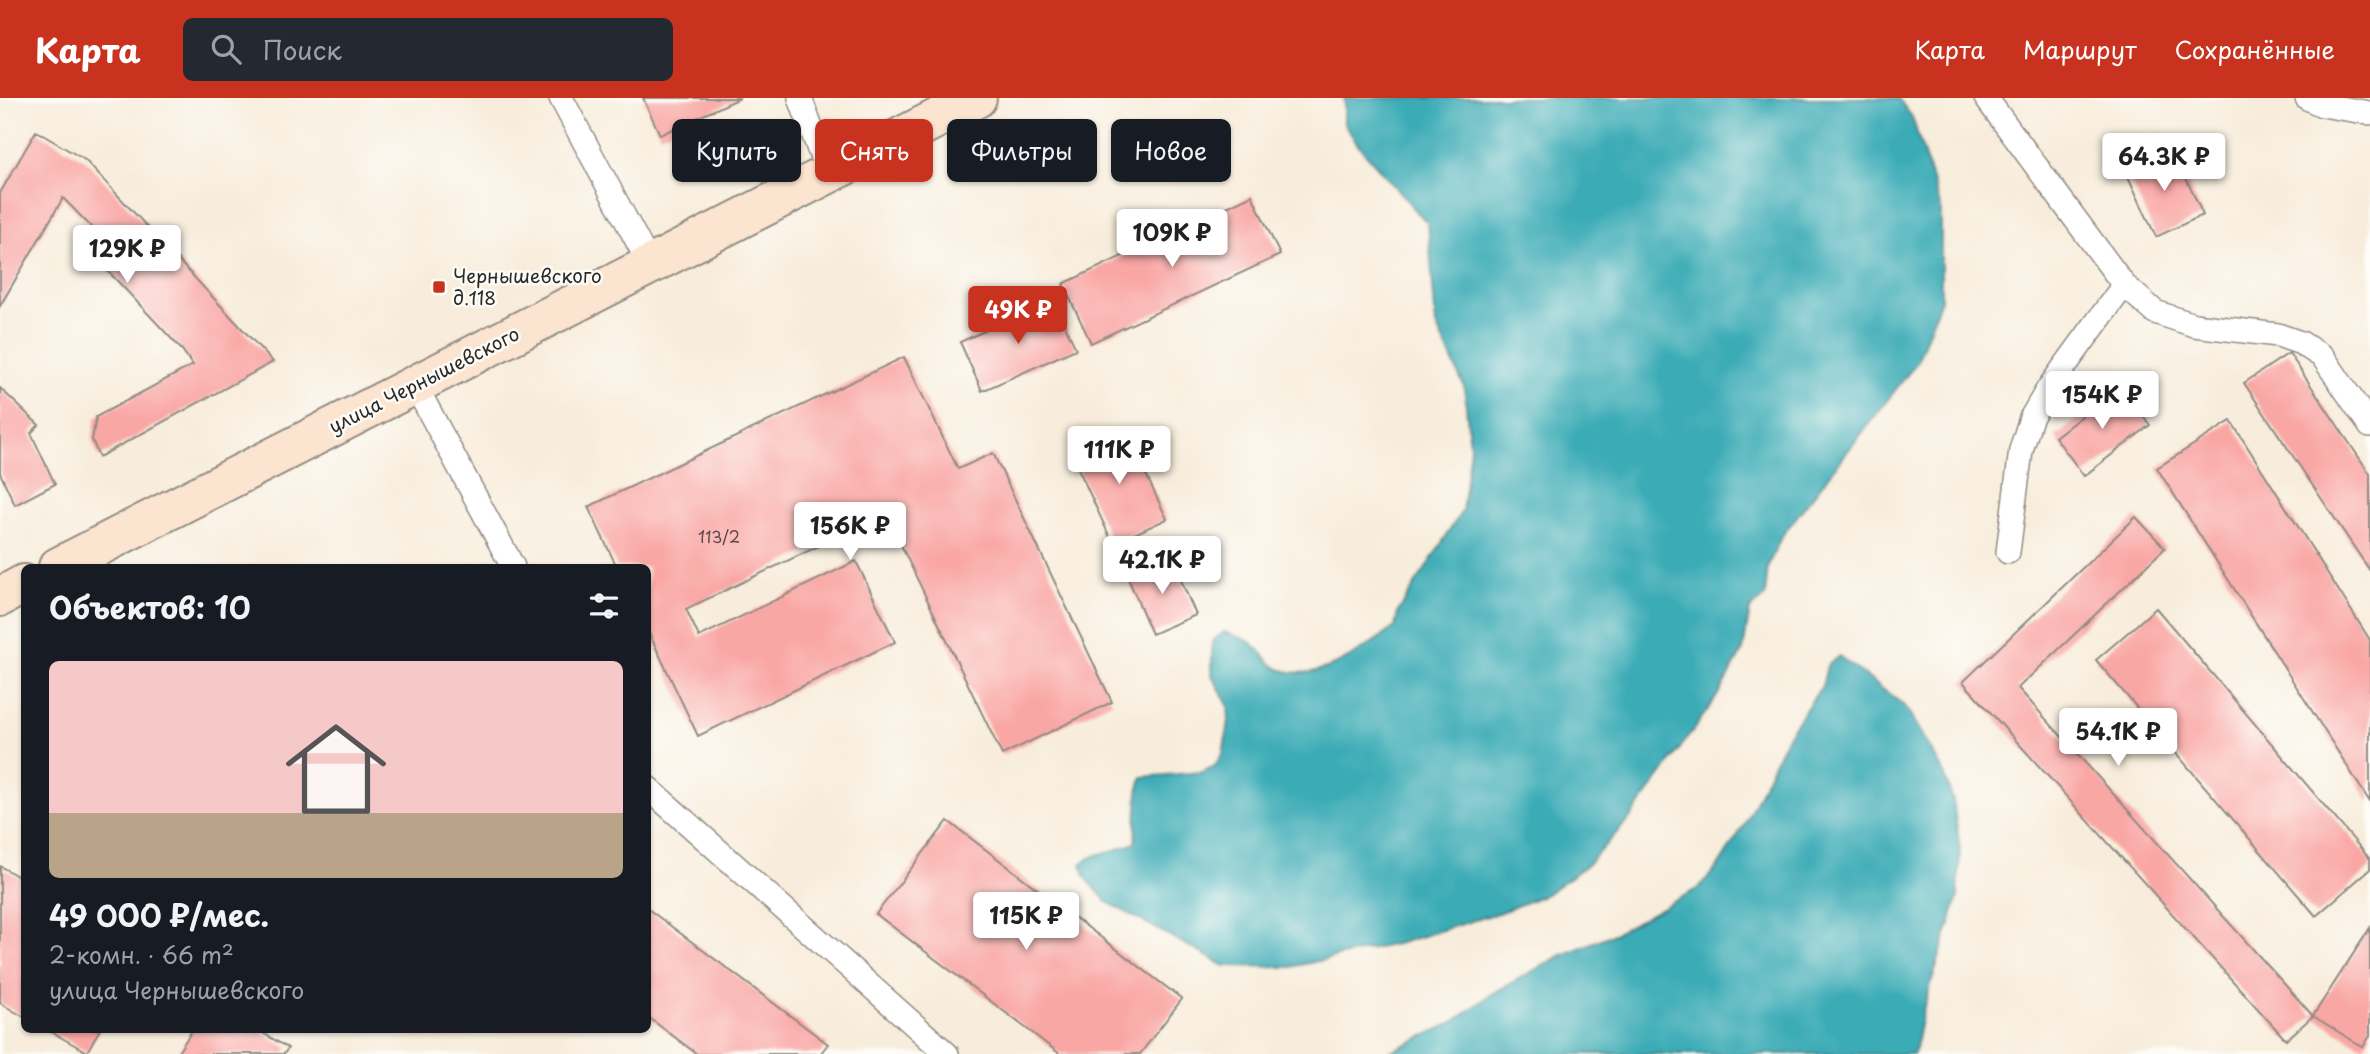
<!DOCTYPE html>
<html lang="ru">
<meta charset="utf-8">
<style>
:root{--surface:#171b24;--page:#242831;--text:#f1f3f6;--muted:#9ea1a6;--line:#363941;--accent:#c8321e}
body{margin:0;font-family:"Playpen Sans",sans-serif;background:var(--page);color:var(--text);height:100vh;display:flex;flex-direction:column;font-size:26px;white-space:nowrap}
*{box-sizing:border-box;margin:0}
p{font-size:23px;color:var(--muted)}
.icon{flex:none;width:38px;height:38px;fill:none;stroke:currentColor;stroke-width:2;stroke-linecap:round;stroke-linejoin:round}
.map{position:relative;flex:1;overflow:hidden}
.details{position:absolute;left:21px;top:466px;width:630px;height:469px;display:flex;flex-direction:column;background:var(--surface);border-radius:10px;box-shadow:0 2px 5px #0004}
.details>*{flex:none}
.hud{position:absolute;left:672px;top:21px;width:665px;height:63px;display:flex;gap:14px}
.price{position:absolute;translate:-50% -60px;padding:0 16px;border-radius:7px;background:#fff;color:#222;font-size:23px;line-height:46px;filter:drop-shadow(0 2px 4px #0008)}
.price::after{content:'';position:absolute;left:50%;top:42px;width:21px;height:16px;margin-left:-10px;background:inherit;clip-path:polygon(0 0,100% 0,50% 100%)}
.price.on{background:var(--accent);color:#fff}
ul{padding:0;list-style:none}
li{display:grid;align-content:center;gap:14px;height:371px;padding:0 28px}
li+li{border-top:2px solid var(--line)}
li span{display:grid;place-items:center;height:217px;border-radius:10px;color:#555}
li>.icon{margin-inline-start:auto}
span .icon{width:126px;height:126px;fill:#fffc;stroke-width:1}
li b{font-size:30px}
h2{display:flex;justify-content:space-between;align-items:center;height:84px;padding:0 28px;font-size:30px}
.tag{padding:0 24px;border-radius:10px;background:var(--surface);box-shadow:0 2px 5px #0004;font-size:24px;line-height:63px}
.tag.on{background:var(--accent);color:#fff}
header{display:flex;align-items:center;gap:42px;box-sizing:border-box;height:98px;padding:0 35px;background:var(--accent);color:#fff}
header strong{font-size:33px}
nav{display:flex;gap:38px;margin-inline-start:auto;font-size:24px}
.search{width:490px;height:63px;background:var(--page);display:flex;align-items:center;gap:18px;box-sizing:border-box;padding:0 24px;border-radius:10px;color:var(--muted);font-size:26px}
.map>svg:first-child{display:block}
</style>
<header>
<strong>Карта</strong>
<div class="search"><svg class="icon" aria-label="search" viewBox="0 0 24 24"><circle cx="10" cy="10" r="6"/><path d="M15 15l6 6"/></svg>Поиск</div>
<nav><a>Карта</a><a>Маршрут</a><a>Сохранённые</a></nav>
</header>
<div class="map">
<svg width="2370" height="956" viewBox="0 0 2370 956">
<rect width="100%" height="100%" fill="#fdfcf7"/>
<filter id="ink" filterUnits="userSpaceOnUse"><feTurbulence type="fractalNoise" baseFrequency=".0143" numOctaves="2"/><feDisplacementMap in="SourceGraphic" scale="14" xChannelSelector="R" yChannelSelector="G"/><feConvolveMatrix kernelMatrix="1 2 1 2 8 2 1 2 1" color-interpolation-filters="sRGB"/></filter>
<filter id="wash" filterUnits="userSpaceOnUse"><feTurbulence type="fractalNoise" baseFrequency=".00686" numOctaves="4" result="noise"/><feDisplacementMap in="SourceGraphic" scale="28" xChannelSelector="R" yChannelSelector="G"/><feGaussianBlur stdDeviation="1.57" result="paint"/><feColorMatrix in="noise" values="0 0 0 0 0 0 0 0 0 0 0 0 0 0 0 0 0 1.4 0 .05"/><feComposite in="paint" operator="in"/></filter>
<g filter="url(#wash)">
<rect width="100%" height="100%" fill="#f8eddc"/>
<!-- water -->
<path fill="#3aabb6" stroke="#326b70" stroke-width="2" d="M1344,0H1898L1912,19L1941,110V201L1917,264L1781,439L1768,468L1765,499L1750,511L1743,552L1716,600L1631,719L1587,767L1546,796L1504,813L1400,845L1291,869L1225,868L1107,804L1086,780L1081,766C1097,752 1117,755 1135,744L1138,694L1142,679L1202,674L1215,668L1223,655L1229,623L1228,607L1212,577V543L1224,534C1232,537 1242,539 1250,544C1262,551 1268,568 1282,572C1323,585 1364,550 1395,529L1398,514L1462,413L1470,350L1464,288L1436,227L1428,126L1362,52L1344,26Z
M1839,558L1901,605L1910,615L1943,673L1953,703L1960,751L1958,799L1923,912L1914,956H1385L1452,925L1493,895L1560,858L1616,835L1697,791L1717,770L1743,729L1787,638L1822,588L1827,568Z"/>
<g id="blocks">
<!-- building -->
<path fill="#f9a7a5" d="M643,0H740L660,37Z
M36,33L85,62L273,264L99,359L92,342L96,319L193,267L182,252L93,157L105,143L63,100L0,208V95Z
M2172,50L2203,117L2156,139L2125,72Z
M1252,97L1280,157L1091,245L1063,186Z
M1053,202L1076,251L982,293L960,244Z
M2289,255L2370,376V473L2244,285Z
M904,259L958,371L993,355L1112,604L1002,657L886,416L686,511L699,539L856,463L895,544L698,638L648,533V469H617L588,409Z
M2121,288L2150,327L2084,378L2055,339Z
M0,290L39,327L31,335L55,386L15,407L0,375Z
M2231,323L2370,542V704L2157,370Z
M1124,330L1167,421L1113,446L1071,355Z
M2136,419L2165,450L2018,590L2313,918L2286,942L1963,584Z
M1171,459L1196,517L1152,536L1127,478Z
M2156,510L2370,761V771L2316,818L2096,562Z
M948,723L1182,901L1140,956H1060L876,816Z
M0,768L24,782V919L0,905Z
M648,811L828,946L820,956H697L648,919Z
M2370,830V938L2363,949L2313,918Z
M46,931H100L87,954Z
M193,931H256L288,950L284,956H177Z"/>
</g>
</g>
<g filter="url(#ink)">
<use href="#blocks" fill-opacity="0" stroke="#928c84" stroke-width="2"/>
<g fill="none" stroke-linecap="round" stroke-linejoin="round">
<!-- lane casing -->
<g stroke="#928c84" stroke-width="26">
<path id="lane" d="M561,0L650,167
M800,0L828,76
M1986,0L2124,187L2155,214L2194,227L2278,237L2301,245L2323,259L2370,328
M2307,0L2322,7L2370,15
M415,287L513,469
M2008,454L2021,352L2031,320L2048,291L2124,187
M648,690L947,956"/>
</g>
<!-- secondary casing -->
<g stroke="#928c84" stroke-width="42">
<path id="secondary" d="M58,469L977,0
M0,499L24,486"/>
</g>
<!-- lane -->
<use href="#lane" stroke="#fff" stroke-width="23"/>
<!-- secondary -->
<use href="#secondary" stroke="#fce5d0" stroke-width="38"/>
</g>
</g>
<!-- markers -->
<rect fill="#c8321e" stroke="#fdfcf7" stroke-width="2.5" x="432" y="182" width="14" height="14" rx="3.5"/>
<g text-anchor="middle" stroke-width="5" stroke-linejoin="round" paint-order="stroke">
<!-- number labels -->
<g font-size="16" fill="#5e4a4a">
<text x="719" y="445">113/2</text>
</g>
<!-- poi labels -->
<g font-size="19" fill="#2b2b2b" stroke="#fdfcf7" text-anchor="start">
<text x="453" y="185">Чернышевского<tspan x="453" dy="22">д.118</tspan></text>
</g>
<!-- street labels -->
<g font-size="19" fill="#2b2b2b" stroke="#fdfcf7">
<text transform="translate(424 282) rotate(-27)" y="7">улица Чернышевского</text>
</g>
</g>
</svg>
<b class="price" style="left:2164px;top:95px">64.3K ₽</b>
<b class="price" style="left:1172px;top:171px">109K ₽</b>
<b class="price" style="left:127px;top:187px">129K ₽</b>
<b class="price on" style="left:1018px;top:248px">49K ₽</b>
<b class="price" style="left:2102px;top:333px">154K ₽</b>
<b class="price" style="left:1119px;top:388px">111K ₽</b>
<b class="price" style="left:850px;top:464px">156K ₽</b>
<b class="price" style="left:1162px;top:498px">42.1K ₽</b>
<b class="price" style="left:2118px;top:670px">54.1K ₽</b>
<b class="price" style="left:1026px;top:854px">115K ₽</b>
<div class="hud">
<a class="tag">Купить</a>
<a class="tag on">Снять</a>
<a class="tag">Фильтры</a>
<a class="tag">Новое</a>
</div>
<section class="details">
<h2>Объектов: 10<svg class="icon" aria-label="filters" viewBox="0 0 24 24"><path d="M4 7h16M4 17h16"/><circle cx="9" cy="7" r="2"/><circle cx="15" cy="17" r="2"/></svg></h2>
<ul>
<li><span style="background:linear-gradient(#f6c9c9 70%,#b9a48a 0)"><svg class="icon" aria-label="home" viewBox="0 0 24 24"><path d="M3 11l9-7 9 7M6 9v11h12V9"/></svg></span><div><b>49 000 ₽/мес.</b><p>2-комн. · 66 m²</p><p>улица Чернышевского</p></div></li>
</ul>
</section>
</div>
